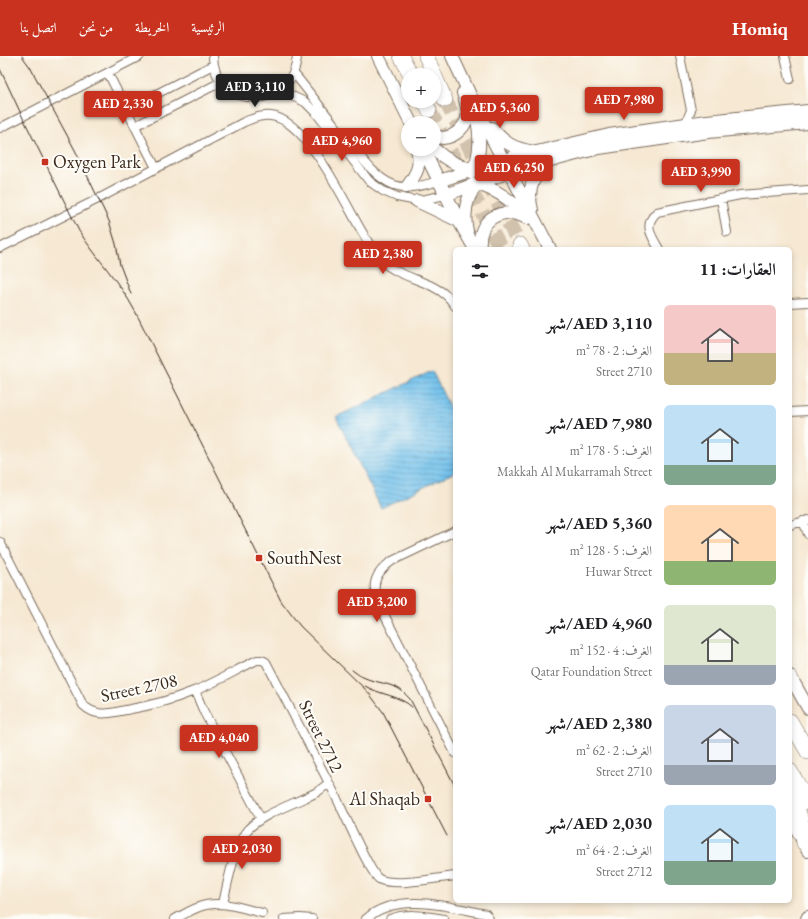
<!DOCTYPE html>
<html lang="ar">
<meta charset="utf-8">
<style>
:root{--surface:#fff;--page:#f6f6f6;--text:#202124;--muted:#757577;--accent:#c8321e}
body{margin:0;font-family:"EB Garamond",Amiri,serif;background:var(--page);color:var(--text);direction:rtl;height:100vh;display:flex;flex-direction:column;font-size:15px;white-space:nowrap}
*{box-sizing:border-box;margin:0}
p{font-size:13px;color:var(--muted)}
.icon{flex:none;width:22px;height:22px;fill:none;stroke:currentColor;stroke-width:2;stroke-linecap:round;stroke-linejoin:round}
.map{position:relative;flex:1;overflow:hidden;direction:ltr}
.sheet{position:absolute;left:453px;top:191px;width:339px;height:656px;display:flex;flex-direction:column;background:var(--surface);border-radius:6px;box-shadow:0 2px 6px #0003;direction:rtl}
.sheet>*{flex:none}
.fabs{position:absolute;left:401px;top:12px;display:grid;gap:8px}
.fabs a{display:grid;place-items:center;width:40px;height:40px;border-radius:50%;background:var(--surface);box-shadow:0 2px 6px #0003;font-size:20px}
.price{position:absolute;translate:-50% -34px;padding:0 9px;border-radius:4px;background:var(--accent);color:#fff;font-size:13px;line-height:26px;filter:drop-shadow(0 1px 2px #0008)}
.price::after{content:'';position:absolute;left:50%;top:24px;width:12px;height:9px;margin-left:-6px;background:inherit;clip-path:polygon(0 0,100% 0,50% 100%)}
.price.active{background:#222;color:#fff}
ul{padding:0;list-style:none}
li{display:flex;align-items:center;gap:12px;height:100px;padding:0 16px}
li span{display:grid;place-items:center;flex:none;width:112px;height:80px;border-radius:6px;color:#555}
li>.icon{margin-inline-start:auto}
span .icon{width:48px;height:48px;fill:#fffc;stroke-width:1}
li b{font-size:17px}
h2{display:flex;justify-content:space-between;align-items:center;height:48px;padding:0 16px;font-size:17px}
header{display:flex;align-items:center;gap:24px;box-sizing:border-box;height:56px;padding:0 20px;background:var(--accent);color:#fff}
header strong{font-size:19px}
nav{display:flex;gap:22px;margin-inline-start:auto;font-size:14px}
.map>svg:first-child{display:block}
</style>
<header>
<strong>Homiq</strong>
<nav><a>الرئيسية</a><a>الخريطة</a><a>من نحن</a><a>اتصل بنا</a></nav>
</header>
<div class="map">
<svg width="808" height="863" viewBox="0 0 808 863">
<defs>
<pattern id="water-rules" width="6" height="5" patternUnits="userSpaceOnUse"><rect width="6" height="5" fill="#70c0eb"/><path d="M0 2.5h6" fill="none" stroke="#5d9cbe"/></pattern>
</defs>
<rect width="100%" height="100%" fill="#fdfcf7"/>
<filter id="ink" filterUnits="userSpaceOnUse"><feTurbulence type="fractalNoise" baseFrequency=".025" numOctaves="2"/><feDisplacementMap in="SourceGraphic" scale="8" xChannelSelector="R" yChannelSelector="G"/><feConvolveMatrix kernelMatrix="1 2 1 2 8 2 1 2 1" color-interpolation-filters="sRGB"/></filter>
<filter id="wash" filterUnits="userSpaceOnUse"><feTurbulence type="fractalNoise" baseFrequency=".012" numOctaves="4" result="noise"/><feDisplacementMap in="SourceGraphic" scale="16" xChannelSelector="R" yChannelSelector="G"/><feGaussianBlur stdDeviation="0.9" result="paint"/><feColorMatrix in="noise" values="0 0 0 0 0 0 0 0 0 0 0 0 0 0 0 0 0 1.4 0 .05"/><feComposite in="paint" operator="in"/></filter>
<g filter="url(#wash)">
<rect width="100%" height="100%" fill="#f6e8d2"/>
<!-- water -->
<path fill="url(#water-rules)" stroke="#567584" d="M432,315L455,362V416L381,452L336,361Z"/>
</g>
<g filter="url(#ink)">
<g fill="none" stroke-linecap="round" stroke-linejoin="round">
<!-- highway-tunnel -->
<path stroke="#d1c2ae" stroke-width="15" stroke-dasharray="15 8" stroke-linecap="butt" d="M445,44L520,189
M429,54L501,193"/>
<!-- street casing -->
<g stroke="#7c6c5d" stroke-width="10">
<path id="street" d="M213,0C214,55 294,56 297,0
M680,0L691,54L687,64L684,68
M785,0L790,23
M108,17L156,112
M296,20C315,43 332,67 352,90C363,104 376,122 394,129C408,134 425,129 439,125
M281,35L305,46L317,58L369,125L383,135L397,141L417,145L445,139
M127,53L213,9
M135,70L221,26
M0,72L140,0
M721,143L727,176
M0,192L98,143L244,66C253,62 261,59 271,60C307,64 344,145 361,174C367,184 373,196 381,204C400,223 428,223 447,240C450,243 453,247 455,250
M659,193C651,179 643,169 657,156L740,139L808,134
M790,247L808,246
M790,356L808,355
M803,465L808,478
M790,469L808,464
M455,475L392,505C366,523 374,538 386,562L455,697
M0,486L83,649C97,662 109,657 126,654C149,650 172,644 194,635C215,627 236,614 257,604H262L266,606L329,727C325,730 321,733 317,736C297,747 257,759 245,777C234,793 227,829 223,848
M195,635L204,656L261,763
M329,727C338,742 369,817 379,823C394,831 437,822 455,820
M175,863C185,858 195,851 206,849C225,845 244,853 262,857
M284,863L300,862L312,863
M366,863C397,835 450,851 486,858L489,863
M390,863C408,856 426,860 444,863"/>
</g>
<!-- secondary casing -->
<g stroke="#7c6c5d" stroke-width="14">
<path id="secondary" d="M378,0L411,67
M452,0L476,52L550,193
M492,72C505,88 513,92 534,96
M434,79C437,80 440,82 443,82C456,81 468,69 468,56C467,50 465,43 463,37
M423,93L459,165L475,193
M434,93C446,104 459,111 475,114
M470,117C482,103 480,79 477,62
M439,125L503,104L609,79L707,65L808,55
M474,128C496,131 513,147 529,161
M407,131C417,117 421,110 417,93
M445,139L509,116L599,92L708,76L808,67
M417,145L459,165
M532,154C526,132 534,119 549,105
M467,175C463,157 466,140 479,126
M480,193C477,163 501,149 527,162
M790,620L808,652
M790,760L808,795
M807,863L808,861"/>
</g>
<!-- highway casing -->
<g stroke="#7c6c5d" stroke-width="16">
<path id="highway" d="M401,0L411,19
M426,0L445,44
M424,45L429,54
M520,189L522,193
M790,665L808,696
M790,715L808,746
M790,727L802,768L804,787"/>
</g>
<!-- street -->
<use href="#street" stroke="#fff" stroke-width="8"/>
<!-- secondary -->
<use href="#secondary" stroke="#fff" stroke-width="12"/>
<!-- highway -->
<use href="#highway" stroke="#fff" stroke-width="15"/>
<!-- tram -->
<path stroke="#3b2a1e" stroke-width="1" d="M22,0L30,11L75,94L109,165L116,188L120,209L131,238
M0,13L22,60L79,175C97,203 119,225 135,255L281,545L300,570L368,636L383,656L447,780
M352,614C368,627 378,624 395,631C401,633 405,638 410,643L455,730
M365,630C380,639 399,639 412,651"/>
</g>
</g>
<!-- markers -->
<g fill="#c8321e" stroke="#fdfcf7" stroke-width="1.5">
<rect x="41" y="102" width="8" height="8" rx="2"/>
<rect x="255" y="498" width="8" height="8" rx="2"/>
<rect x="424" y="739" width="8" height="8" rx="2"/>
</g>
<g text-anchor="middle" stroke-width="4" stroke-linejoin="round" paint-order="stroke">
<!-- poi labels -->
<g font-size="18" fill="#3b2a1e" stroke="#fdfcf7" text-anchor="start">
<text x="53" y="112">Oxygen Park</text>
<text x="267" y="508">SouthNest</text>
<text x="420" y="749" text-anchor="end">Al Shaqab</text>
</g>
<!-- street labels -->
<g font-size="18" fill="#3b2a1e" stroke="#fdfcf7">
<text transform="translate(139 632) rotate(-12)" y="6">Street 2708</text>
<text transform="translate(321 680) rotate(64)" y="6">Street 2712</text>
</g>
</g>
</svg>
<div class="fabs">
<a>+</a>
<a>−</a>
</div>
<b class="price active" style="left:255px;top:52px">AED 3,110</b>
<b class="price" style="left:624px;top:65px">AED 7,980</b>
<b class="price" style="left:123px;top:69px">AED 2,330</b>
<b class="price" style="left:500px;top:73px">AED 5,360</b>
<b class="price" style="left:342px;top:106px">AED 4,960</b>
<b class="price" style="left:514px;top:133px">AED 6,250</b>
<b class="price" style="left:701px;top:137px">AED 3,990</b>
<b class="price" style="left:383px;top:219px">AED 2,380</b>
<b class="price" style="left:377px;top:567px">AED 3,200</b>
<b class="price" style="left:219px;top:703px">AED 4,040</b>
<b class="price" style="left:242px;top:814px">AED 2,030</b>
<section class="sheet">
<h2>العقارات: 11<svg class="icon" aria-label="filters" viewBox="0 0 24 24"><path d="M4 7h16M4 17h16"/><circle cx="9" cy="7" r="2"/><circle cx="15" cy="17" r="2"/></svg></h2>
<ul>
<li><span style="background:linear-gradient(#f6c9c9 60%,#c2b280 0)"><svg class="icon" aria-label="home" viewBox="0 0 24 24"><path d="M3 11l9-7 9 7M6 9v11h12V9"/></svg></span><div><b>AED 3,110/شهر</b><p>الغرف: 2 · 78 m²</p><p>Street 2710</p></div></li>
<li><span style="background:linear-gradient(#bfe0f5 75%,#7fa58c 0)"><svg class="icon" aria-label="home" viewBox="0 0 24 24"><path d="M3 11l9-7 9 7M6 9v11h12V9"/></svg></span><div><b>AED 7,980/شهر</b><p>الغرف: 5 · 178 m²</p><p>Makkah Al Mukarramah Street</p></div></li>
<li><span style="background:linear-gradient(#ffd9b3 70%,#8fb573 0)"><svg class="icon" aria-label="home" viewBox="0 0 24 24"><path d="M3 11l9-7 9 7M6 9v11h12V9"/></svg></span><div><b>AED 5,360/شهر</b><p>الغرف: 5 · 128 m²</p><p>Huwar Street</p></div></li>
<li><span style="background:linear-gradient(#dfe7d0 75%,#9aa5b1 0)"><svg class="icon" aria-label="home" viewBox="0 0 24 24"><path d="M3 11l9-7 9 7M6 9v11h12V9"/></svg></span><div><b>AED 4,960/شهر</b><p>الغرف: 4 · 152 m²</p><p>Qatar Foundation Street</p></div></li>
<li><span style="background:linear-gradient(#c9d6e8 75%,#9aa5b1 0)"><svg class="icon" aria-label="home" viewBox="0 0 24 24"><path d="M3 11l9-7 9 7M6 9v11h12V9"/></svg></span><div><b>AED 2,380/شهر</b><p>الغرف: 2 · 62 m²</p><p>Street 2710</p></div></li>
<li><span style="background:linear-gradient(#bfe0f5 70%,#7fa58c 0)"><svg class="icon" aria-label="home" viewBox="0 0 24 24"><path d="M3 11l9-7 9 7M6 9v11h12V9"/></svg></span><div><b>AED 2,030/شهر</b><p>الغرف: 2 · 64 m²</p><p>Street 2712</p></div></li>
</ul>
</section>
</div>
